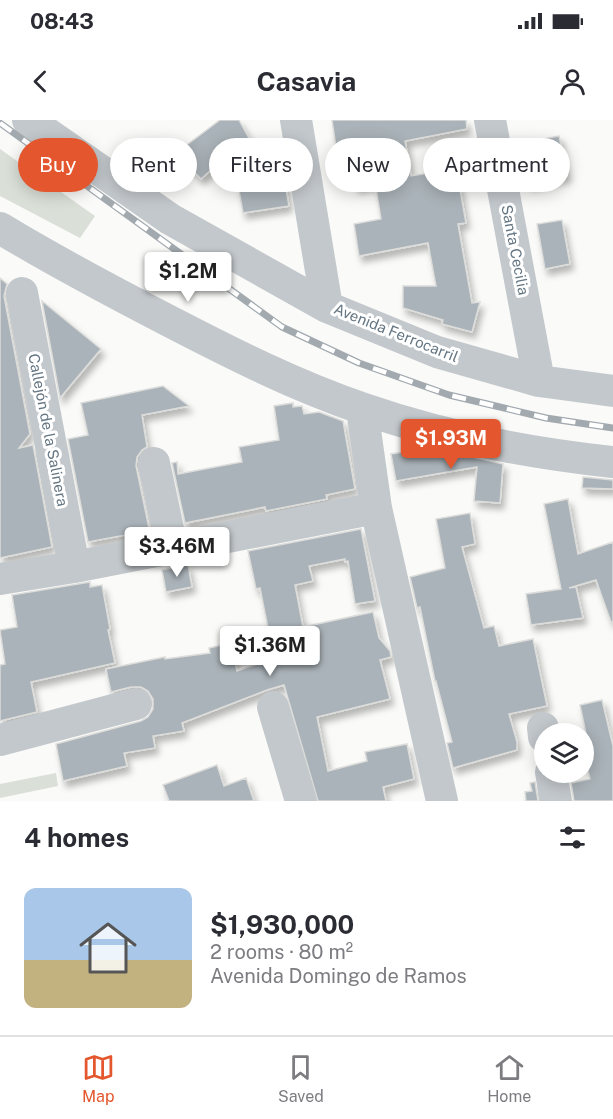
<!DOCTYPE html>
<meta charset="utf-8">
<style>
:root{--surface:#fff;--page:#f7f7f7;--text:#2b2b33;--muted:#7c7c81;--line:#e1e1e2;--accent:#e4572e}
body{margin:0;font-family:"Public Sans",sans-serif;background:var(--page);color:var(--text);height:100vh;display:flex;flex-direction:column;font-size:22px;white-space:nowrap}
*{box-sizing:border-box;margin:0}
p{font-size:20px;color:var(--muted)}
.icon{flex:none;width:33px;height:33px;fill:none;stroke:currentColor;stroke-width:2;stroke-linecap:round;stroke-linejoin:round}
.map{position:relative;height:681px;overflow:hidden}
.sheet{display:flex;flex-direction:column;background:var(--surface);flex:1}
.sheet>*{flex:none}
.guide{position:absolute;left:18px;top:18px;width:578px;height:54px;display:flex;gap:12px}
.controls{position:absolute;left:534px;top:603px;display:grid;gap:12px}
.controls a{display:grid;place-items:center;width:60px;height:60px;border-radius:50%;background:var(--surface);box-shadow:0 3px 15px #0003;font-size:30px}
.price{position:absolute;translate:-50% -51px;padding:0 14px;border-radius:6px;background:#fff;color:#222;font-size:20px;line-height:39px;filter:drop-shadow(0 2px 3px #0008)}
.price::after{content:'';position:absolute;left:50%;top:36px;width:18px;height:14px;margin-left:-9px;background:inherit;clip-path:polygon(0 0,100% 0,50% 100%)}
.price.selected{background:var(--accent);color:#fff}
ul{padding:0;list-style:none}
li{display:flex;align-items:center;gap:18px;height:150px;padding:0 24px}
li span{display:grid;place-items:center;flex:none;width:168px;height:120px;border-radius:12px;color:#555}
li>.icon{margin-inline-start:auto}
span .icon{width:72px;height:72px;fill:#fffc;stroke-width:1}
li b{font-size:26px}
h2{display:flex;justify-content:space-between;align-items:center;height:72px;padding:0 24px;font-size:26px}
.pill{padding:0 21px;border-radius:27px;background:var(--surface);box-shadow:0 3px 15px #0003;font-size:21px;line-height:54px}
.pill.selected{background:var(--accent);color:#fff}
.status{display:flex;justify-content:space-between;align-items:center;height:42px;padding:0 30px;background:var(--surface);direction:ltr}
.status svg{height:16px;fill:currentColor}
header{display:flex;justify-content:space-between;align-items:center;height:78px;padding:0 24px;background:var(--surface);font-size:27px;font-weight:700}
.tab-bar{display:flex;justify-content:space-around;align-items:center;height:84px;border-top:2px solid var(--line);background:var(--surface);font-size:16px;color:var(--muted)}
.tab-bar a{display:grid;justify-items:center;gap:3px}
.tab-bar .selected{color:var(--accent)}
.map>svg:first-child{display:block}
</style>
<div class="status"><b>08:43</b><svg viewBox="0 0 49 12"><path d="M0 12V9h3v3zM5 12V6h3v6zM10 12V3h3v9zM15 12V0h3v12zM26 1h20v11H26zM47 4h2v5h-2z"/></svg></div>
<header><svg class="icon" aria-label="back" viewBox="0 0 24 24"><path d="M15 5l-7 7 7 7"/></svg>Casavia<svg class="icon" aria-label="person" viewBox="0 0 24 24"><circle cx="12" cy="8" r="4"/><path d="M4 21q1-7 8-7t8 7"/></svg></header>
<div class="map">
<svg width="613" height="681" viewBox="0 0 613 681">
<defs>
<filter id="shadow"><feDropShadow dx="3.5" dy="6" stdDeviation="3" flood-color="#0004"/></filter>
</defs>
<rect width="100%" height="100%" fill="#fafaf8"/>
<!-- green -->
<path fill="#dadfd7" d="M0,29L95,96L80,118L0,76Z
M56,653L58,666L0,678V664Z"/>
<!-- building -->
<path fill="#aab3b9" stroke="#dcdcda" stroke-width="1.5" filter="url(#shadow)" d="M220,0H239L261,40L280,36L289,86L243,93L232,31L201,59L176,33Z
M332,0H466L467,9L405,21L411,56L449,50L452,65L459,64L466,103L458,104L472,183L480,182L472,212L442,204L443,200L403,188V166H436L428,123L359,136L354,104L381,99L375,63L356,67L350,32L337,34Z
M559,16L567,56L529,64L523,30L526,29L525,22Z
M562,100L570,144L545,149L537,104Z
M0,158L7,164L4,176L30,314L19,328L33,325L52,427L0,438Z
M42,181L101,229L60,278Z
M163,266L189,286L142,295L147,327L142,330L137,337L136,346L149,408L142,409V412L88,422L68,319L88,315L81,283Z
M293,283V287L302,286L304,294L319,292L343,301L355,369L326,375L327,379L266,391L265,387L185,403L172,343L177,342L178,354L242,342L239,327L279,320L274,286Z
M423,326L503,344L500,383L474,381L477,347L396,361L391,334L424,329Z
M583,357L613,360V369L582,368Z
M568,379L578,434L613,422V502H611L596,460L569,468L576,467L583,498L531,505L526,474L561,469L544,384Z
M470,393L475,424L462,427L484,508L494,506L499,526L533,519L547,586L509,594L517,622V630L453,648L447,623L452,622L436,561H435L420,487L417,488L410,457L445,448L436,399Z
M361,409L375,481L355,484L348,441L345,442V439L309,446L313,461L295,465L303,507L373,492L379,518L390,531L391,537L380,540L390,579L317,597L328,651L367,641L365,632L407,624L414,659L383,667L386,681H318L284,565L267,570L182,603L184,611L153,616L155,628L124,633L127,646L63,661L56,624L141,601L148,597L153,589V579L148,571L141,567H131L111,572L106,549L165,537V539L210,533L209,528L231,523L237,551L274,538L260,468L256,469L248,431Z
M188,445L192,467L166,472L162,450Z
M90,462V467L102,465L110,509L108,510L115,543L31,562L37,592L0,601V545L5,544L0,510L17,507L12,475Z
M602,580L613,626V681H574L571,663L590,659L585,640L591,638L580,585Z
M217,645L224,666L246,658L254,681H169L163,665Z
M535,662L538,681H526L525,672L532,671L530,663Z"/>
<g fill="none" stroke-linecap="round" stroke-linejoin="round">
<!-- minor -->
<path stroke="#c3c8cc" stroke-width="32" d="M28,0L170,99L327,187L437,232L539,261L613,271
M296,0L327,187
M490,0L539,261
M0,108C56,142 113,172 171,202C233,234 294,265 361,288C441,316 528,333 613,342
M22,173L74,447
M362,289L376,388L442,681
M154,343L172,428
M0,459L74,447L376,388
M273,587L301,681
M543,608L544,617
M0,620L136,584
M551,652L556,681"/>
<!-- rail casing -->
<g stroke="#a2aab0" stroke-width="7">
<path id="rail" d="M0,3L282,207L359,243L449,275L546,298L613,308"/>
</g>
<!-- rail -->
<use href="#rail" stroke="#fff" stroke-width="4.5" stroke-dasharray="14" stroke-linecap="butt"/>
</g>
<g text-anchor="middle" stroke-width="6" stroke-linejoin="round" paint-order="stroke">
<!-- street labels -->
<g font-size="15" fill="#657683" stroke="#fff">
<text transform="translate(515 130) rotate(79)" y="5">Santa Cecilia</text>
<text transform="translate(396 213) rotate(22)" y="5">Avenida Ferrocarril</text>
<text transform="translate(48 310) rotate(79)" y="5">Callejón de la Salinera</text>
</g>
</g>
</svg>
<div class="controls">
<a><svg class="icon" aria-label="layers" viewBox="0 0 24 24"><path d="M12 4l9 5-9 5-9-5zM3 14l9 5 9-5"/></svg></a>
</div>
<b class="price" style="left:188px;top:183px">$1.2M</b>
<b class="price selected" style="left:451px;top:350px">$1.93M</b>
<b class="price" style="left:177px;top:458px">$3.46M</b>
<b class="price" style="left:270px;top:557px">$1.36M</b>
<div class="guide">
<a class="pill selected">Buy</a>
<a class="pill">Rent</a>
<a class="pill">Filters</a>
<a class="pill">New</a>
<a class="pill">Apartment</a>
</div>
</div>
<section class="sheet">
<h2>4 homes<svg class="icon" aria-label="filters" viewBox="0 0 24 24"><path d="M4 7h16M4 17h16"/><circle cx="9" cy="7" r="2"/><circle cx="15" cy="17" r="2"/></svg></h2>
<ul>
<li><span style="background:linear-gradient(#a9c7e8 60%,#c2b280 0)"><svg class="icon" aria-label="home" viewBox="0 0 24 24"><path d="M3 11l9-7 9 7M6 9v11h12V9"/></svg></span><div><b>$1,930,000</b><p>2 rooms · 80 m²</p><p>Avenida Domingo de Ramos</p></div></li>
</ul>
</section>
<nav class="tab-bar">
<a class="selected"><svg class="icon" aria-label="map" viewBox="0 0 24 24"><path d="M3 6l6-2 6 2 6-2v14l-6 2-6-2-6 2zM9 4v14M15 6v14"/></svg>Map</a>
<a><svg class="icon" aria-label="saved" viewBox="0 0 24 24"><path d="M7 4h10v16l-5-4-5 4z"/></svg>Saved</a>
<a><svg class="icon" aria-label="home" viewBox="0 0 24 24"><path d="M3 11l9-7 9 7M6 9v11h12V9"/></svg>Home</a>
</nav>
